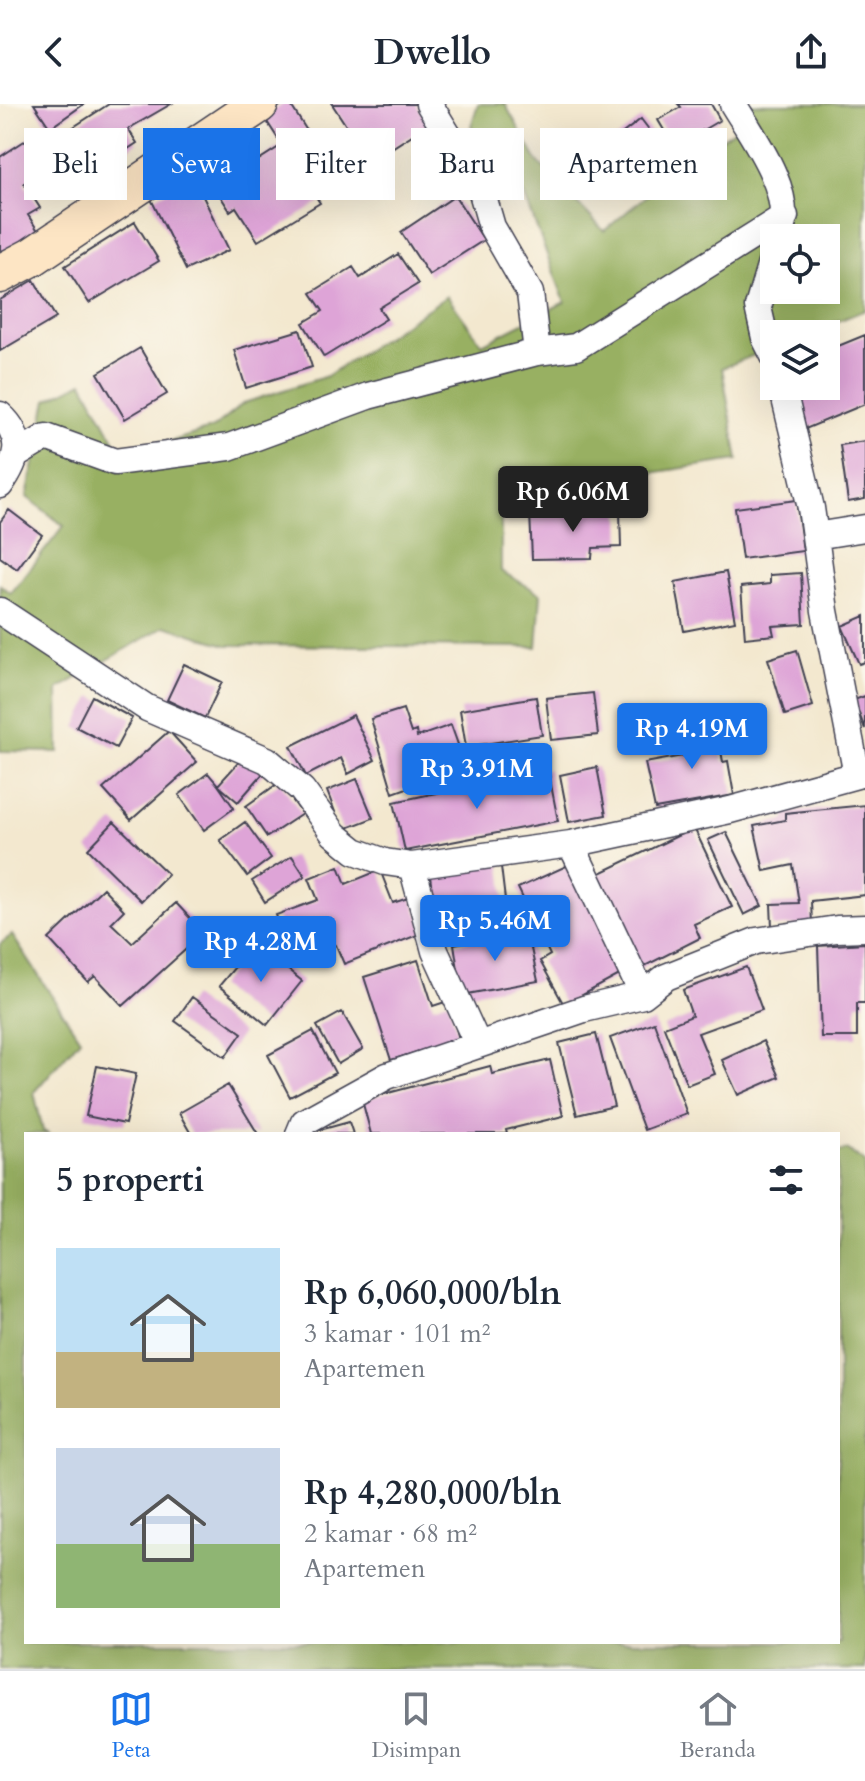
<!DOCTYPE html>
<html lang="id">
<meta charset="utf-8">
<style>
:root{--surface:#fff;--page:#f2f2f3;--text:#1f2937;--muted:#747a83;--line:#e0e1e3;--accent:#1a73e8}
body{margin:0;font-family:Cardo,serif;background:var(--page);color:var(--text);height:100vh;display:flex;flex-direction:column;font-size:30px;white-space:nowrap}
*{box-sizing:border-box;margin:0}
p{font-size:26px;color:var(--muted)}
.icon{flex:none;width:44px;height:44px;fill:none;stroke:currentColor;stroke-width:2;stroke-linecap:round;stroke-linejoin:round}
.map{position:relative;flex:1;overflow:hidden}
.drawer{position:absolute;left:24px;top:1028px;width:816px;height:512px;display:flex;flex-direction:column;background:var(--surface);border-radius:0px;box-shadow:0 8px 32px #0002}
.drawer>*{flex:none}
.top-card{position:absolute;left:24px;top:24px;width:818px;height:72px;display:flex;gap:16px}
.fabs{position:absolute;left:760px;top:120px;display:grid;gap:16px}
.fabs a{display:grid;place-items:center;width:80px;height:80px;border-radius:0px;background:var(--surface);box-shadow:0 8px 32px #0002;font-size:40px}
.price{position:absolute;translate:-50% -68px;padding:0 18px;border-radius:8px;background:var(--accent);color:#fff;font-size:26px;line-height:52px;filter:drop-shadow(0 2px 4px #0008)}
.price::after{content:'';position:absolute;left:50%;top:48px;width:24px;height:18px;margin-left:-12px;background:inherit;clip-path:polygon(0 0,100% 0,50% 100%)}
.price.on{background:#222;color:#fff}
ul{padding:0;list-style:none}
li{display:flex;align-items:center;gap:24px;height:200px;padding:0 32px}
li span{display:grid;place-items:center;flex:none;width:224px;height:160px;border-radius:0px;color:#555}
li>.icon{margin-inline-start:auto}
span .icon{width:96px;height:96px;fill:#fffc;stroke-width:1}
li b{font-size:34px}
h2{display:flex;justify-content:space-between;align-items:center;height:96px;padding:0 32px;font-size:34px}
.pill{padding:0 28px;border-radius:0px;background:var(--surface);box-shadow:0 8px 32px #0002;font-size:28px;line-height:72px}
.pill.on{background:var(--accent);color:#fff}
header{display:flex;justify-content:space-between;align-items:center;height:104px;padding:0 32px;background:var(--surface);font-size:36px;font-weight:700}
.dock{display:flex;justify-content:space-around;align-items:center;height:112px;border-top:2px solid var(--line);background:var(--surface);font-size:22px;color:var(--muted)}
.dock a{display:grid;justify-items:center;gap:4px}
.dock .on{color:var(--accent)}
.map>svg:first-child{display:block}
</style>
<header><svg class="icon" aria-label="back" viewBox="0 0 24 24"><path d="M15 5l-7 7 7 7"/></svg>Dwello<svg class="icon" aria-label="share" viewBox="0 0 24 24"><path d="M12 15V3M7 8l5-5 5 5M5 13v7h14v-7"/></svg></header>
<div class="map">
<svg width="865" height="1565" viewBox="0 0 865 1565">
<rect width="100%" height="100%" fill="#fbf7ec"/>
<filter id="ink" filterUnits="userSpaceOnUse"><feTurbulence type="fractalNoise" baseFrequency=".0125" numOctaves="2"/><feDisplacementMap in="SourceGraphic" scale="16" xChannelSelector="R" yChannelSelector="G"/><feConvolveMatrix kernelMatrix="1 2 1 2 8 2 1 2 1" color-interpolation-filters="sRGB"/></filter>
<filter id="wash" filterUnits="userSpaceOnUse"><feTurbulence type="fractalNoise" baseFrequency=".006" numOctaves="4" result="noise"/><feDisplacementMap in="SourceGraphic" scale="32" xChannelSelector="R" yChannelSelector="G"/><feGaussianBlur stdDeviation="1.8" result="paint"/><feColorMatrix in="noise" values="0 0 0 0 0 0 0 0 0 0 0 0 0 0 0 0 0 1.4 0 .05"/><feComposite in="paint" operator="in"/></filter>
<g filter="url(#wash)">
<rect width="100%" height="100%" fill="#f3e8cf"/>
<!-- forest -->
<path fill="#98b062" stroke="#5d694e" stroke-width="2" fill-rule="evenodd" d="M478,0H505L537,57L604,127L673,69L749,15L741,0H865V206L806,230H774V243L722,264L738,356L623,373L501,399V467L541,490L537,543L226,541L165,522L58,585L59,648L0,647V481L11,489L64,422L27,393L47,296L83,278L123,353L213,324L244,299L327,272L447,192L482,240L565,198L525,93L471,22ZM774,134H826V186H774Z
M12,831L80,935L34,988L43,1027L49,1030H26V1538H838V1048L847,1046L865,1058V1565H0V840Z"/>
<g id="blocks">
<!-- building -->
<path fill="#dea4d7" d="M34,0H84L50,24Z
M109,0H171L128,25L137,39L78,78L52,37Z
M283,0H290L321,49L298,65L320,99L258,137L236,103L230,107L206,70L240,48L249,62L282,41L264,13Z
M332,0H416L429,20L370,58Z
M678,0H711L720,16L674,43L658,16L681,3Z
M641,15L666,48L640,68L614,36Z
M35,30L55,58L24,79L40,104L28,111L40,130L5,153L0,145V53Z
M194,74L229,146L186,166L151,95Z
M455,92L484,136L429,171L401,128Z
M135,118L159,157L89,199L65,162Z
M398,150L418,180L379,204L386,215L324,253L303,219L323,207L311,189L353,163L360,174Z
M34,176L56,214L0,247V196Z
M300,226L312,263L246,284L234,246Z
M865,231V300L803,326L792,298L806,292L802,282H826V247Z
M140,244L167,290L125,315L98,269Z
M865,337V395L848,398L840,341Z
M796,396L803,447L742,455L735,404Z
M9,406L42,431L17,465L0,453V418Z
M620,407L621,443L593,444L592,454L532,455L530,408Z
M726,468L735,517L684,527L675,478Z
M801,469L804,520L772,522L774,531L745,534L741,483L770,480V471Z
M865,512V558L859,560L842,522Z
M797,546L813,602L785,611L768,555Z
M184,560L222,578L205,614L167,596Z
M593,589L598,631L551,636L546,594Z
M92,592L132,614L116,644L76,623Z
M865,592V625L854,596Z
M536,593L542,631L466,643L460,606Z
M403,605L411,629L416,627L417,633L451,621L466,663L393,689L371,615Z
M353,611L375,656L348,670L341,654L306,672L291,642Z
M716,619L723,658L728,657L734,691L655,705L645,659L683,652L679,626Z
M169,627L197,658L131,716L103,685Z
M247,649L266,666L238,698L218,681L234,704L204,726L179,691L208,669L218,681Z
M597,663L606,711L569,718L560,671Z
M548,665L558,717L405,747L394,698Z
M357,675L373,714L342,726L327,687Z
M280,678L302,710L267,733L246,702Z
M865,701V791L811,797L812,820L772,823L771,800L799,799L793,761L764,767L754,722L785,716V709Z
M114,718L168,770L141,797L88,745Z
M245,718L271,754L247,772L220,736Z
M694,724L732,803L694,820L700,834L637,866L592,773Z
M726,728L762,802L744,811L708,736Z
M292,752L305,772L265,798L252,777Z
M500,754L508,821L437,830L429,763Z
M575,758L627,867L564,901L540,857L550,851L518,784Z
M339,762L346,780L380,766L393,799L411,793L425,828L344,860L336,841L293,857L276,811L318,796L309,774Z
M103,784L124,806L111,819L132,839L176,799L204,829L123,902L95,872L88,878L49,835Z
M527,826L538,877L462,891L454,840Z
M255,839L302,877L267,921L219,882Z
M865,839V899H857V933H821L818,842Z
M418,856L433,902L448,897L459,935L391,956L364,873Z
M746,863L762,906L698,929L715,970L687,981L664,923L692,912L683,886Z
M192,893L242,929L225,953L175,917Z
M342,908L363,945L338,960L317,922Z
M654,918L687,1010L644,1026L610,934Z
M313,927L335,969L290,993L268,951Z
M596,930L614,1002L577,1011L559,939Z
M763,937L779,973L738,991L722,956Z
M550,956L563,1012L506,1026L507,1030H371L362,996L490,962L492,970Z
M97,962L136,970L125,1020L86,1012Z
M228,981L258,1030H191L179,1009Z
M349,1018L353,1030H309V1029Z"/>
</g>
</g>
<g filter="url(#ink)">
<use href="#blocks" fill-opacity="0" stroke="#414051" stroke-width="2"/>
<g fill="none" stroke-linecap="round" stroke-linejoin="round">
<!-- street casing -->
<g stroke="#414051" stroke-width="29">
<path id="street" d="M429,0L481,85L492,123L530,189L537,248
M733,0C753,33 793,87 781,127
M774,149L758,203L765,234L774,252
M782,282L811,404L815,432
M0,311C26,334 17,357 0,381
M16,351L46,333L115,358L229,343L368,292L537,248L576,243L785,112
M0,507L147,604L267,656L302,686L334,730L355,747L385,758L412,762L571,740L730,706L857,671L825,507L815,432L865,424
M571,740L643,891
M412,762L435,847L478,941L584,905L643,891L666,873L756,837L837,825L865,824
M299,1030L304,1018L387,972L478,941"/>
</g>
<!-- secondary casing -->
<g stroke="#414051" stroke-width="41">
<path id="secondary" d="M0,170L32,153L259,0"/>
</g>
<!-- street -->
<use href="#street" stroke="#fff" stroke-width="26"/>
<!-- secondary -->
<use href="#secondary" stroke="#fde5c4" stroke-width="38"/>
</g>
</g>
</svg>
<div class="fabs">
<a><svg class="icon" aria-label="locate" viewBox="0 0 24 24"><circle cx="12" cy="12" r="6"/><path d="M12 2v4M12 18v4M2 12h4M18 12h4"/></svg></a>
<a><svg class="icon" aria-label="layers" viewBox="0 0 24 24"><path d="M12 4l9 5-9 5-9-5zM3 14l9 5 9-5"/></svg></a>
</div>
<b class="price on" style="left:573px;top:430px">Rp 6.06M</b>
<b class="price" style="left:692px;top:667px">Rp 4.19M</b>
<b class="price" style="left:477px;top:707px">Rp 3.91M</b>
<b class="price" style="left:495px;top:859px">Rp 5.46M</b>
<b class="price" style="left:261px;top:880px">Rp 4.28M</b>
<div class="top-card">
<a class="pill">Beli</a>
<a class="pill on">Sewa</a>
<a class="pill">Filter</a>
<a class="pill">Baru</a>
<a class="pill">Apartemen</a>
</div>
<section class="drawer">
<h2>5 properti<svg class="icon" aria-label="filters" viewBox="0 0 24 24"><path d="M4 7h16M4 17h16"/><circle cx="9" cy="7" r="2"/><circle cx="15" cy="17" r="2"/></svg></h2>
<ul>
<li><span style="background:linear-gradient(#bfe0f5 65%,#c2b280 0)"><svg class="icon" aria-label="home" viewBox="0 0 24 24"><path d="M3 11l9-7 9 7M6 9v11h12V9"/></svg></span><div><b>Rp 6,060,000/bln</b><p>3 kamar · 101 m²</p><p>Apartemen</p></div></li>
<li><span style="background:linear-gradient(#c9d6e8 60%,#8fb573 0)"><svg class="icon" aria-label="home" viewBox="0 0 24 24"><path d="M3 11l9-7 9 7M6 9v11h12V9"/></svg></span><div><b>Rp 4,280,000/bln</b><p>2 kamar · 68 m²</p><p>Apartemen</p></div></li>
</ul>
</section>
</div>
<nav class="dock">
<a class="on"><svg class="icon" aria-label="map" viewBox="0 0 24 24"><path d="M3 6l6-2 6 2 6-2v14l-6 2-6-2-6 2zM9 4v14M15 6v14"/></svg>Peta</a>
<a><svg class="icon" aria-label="saved" viewBox="0 0 24 24"><path d="M7 4h10v16l-5-4-5 4z"/></svg>Disimpan</a>
<a><svg class="icon" aria-label="home" viewBox="0 0 24 24"><path d="M3 11l9-7 9 7M6 9v11h12V9"/></svg>Beranda</a>
</nav>
